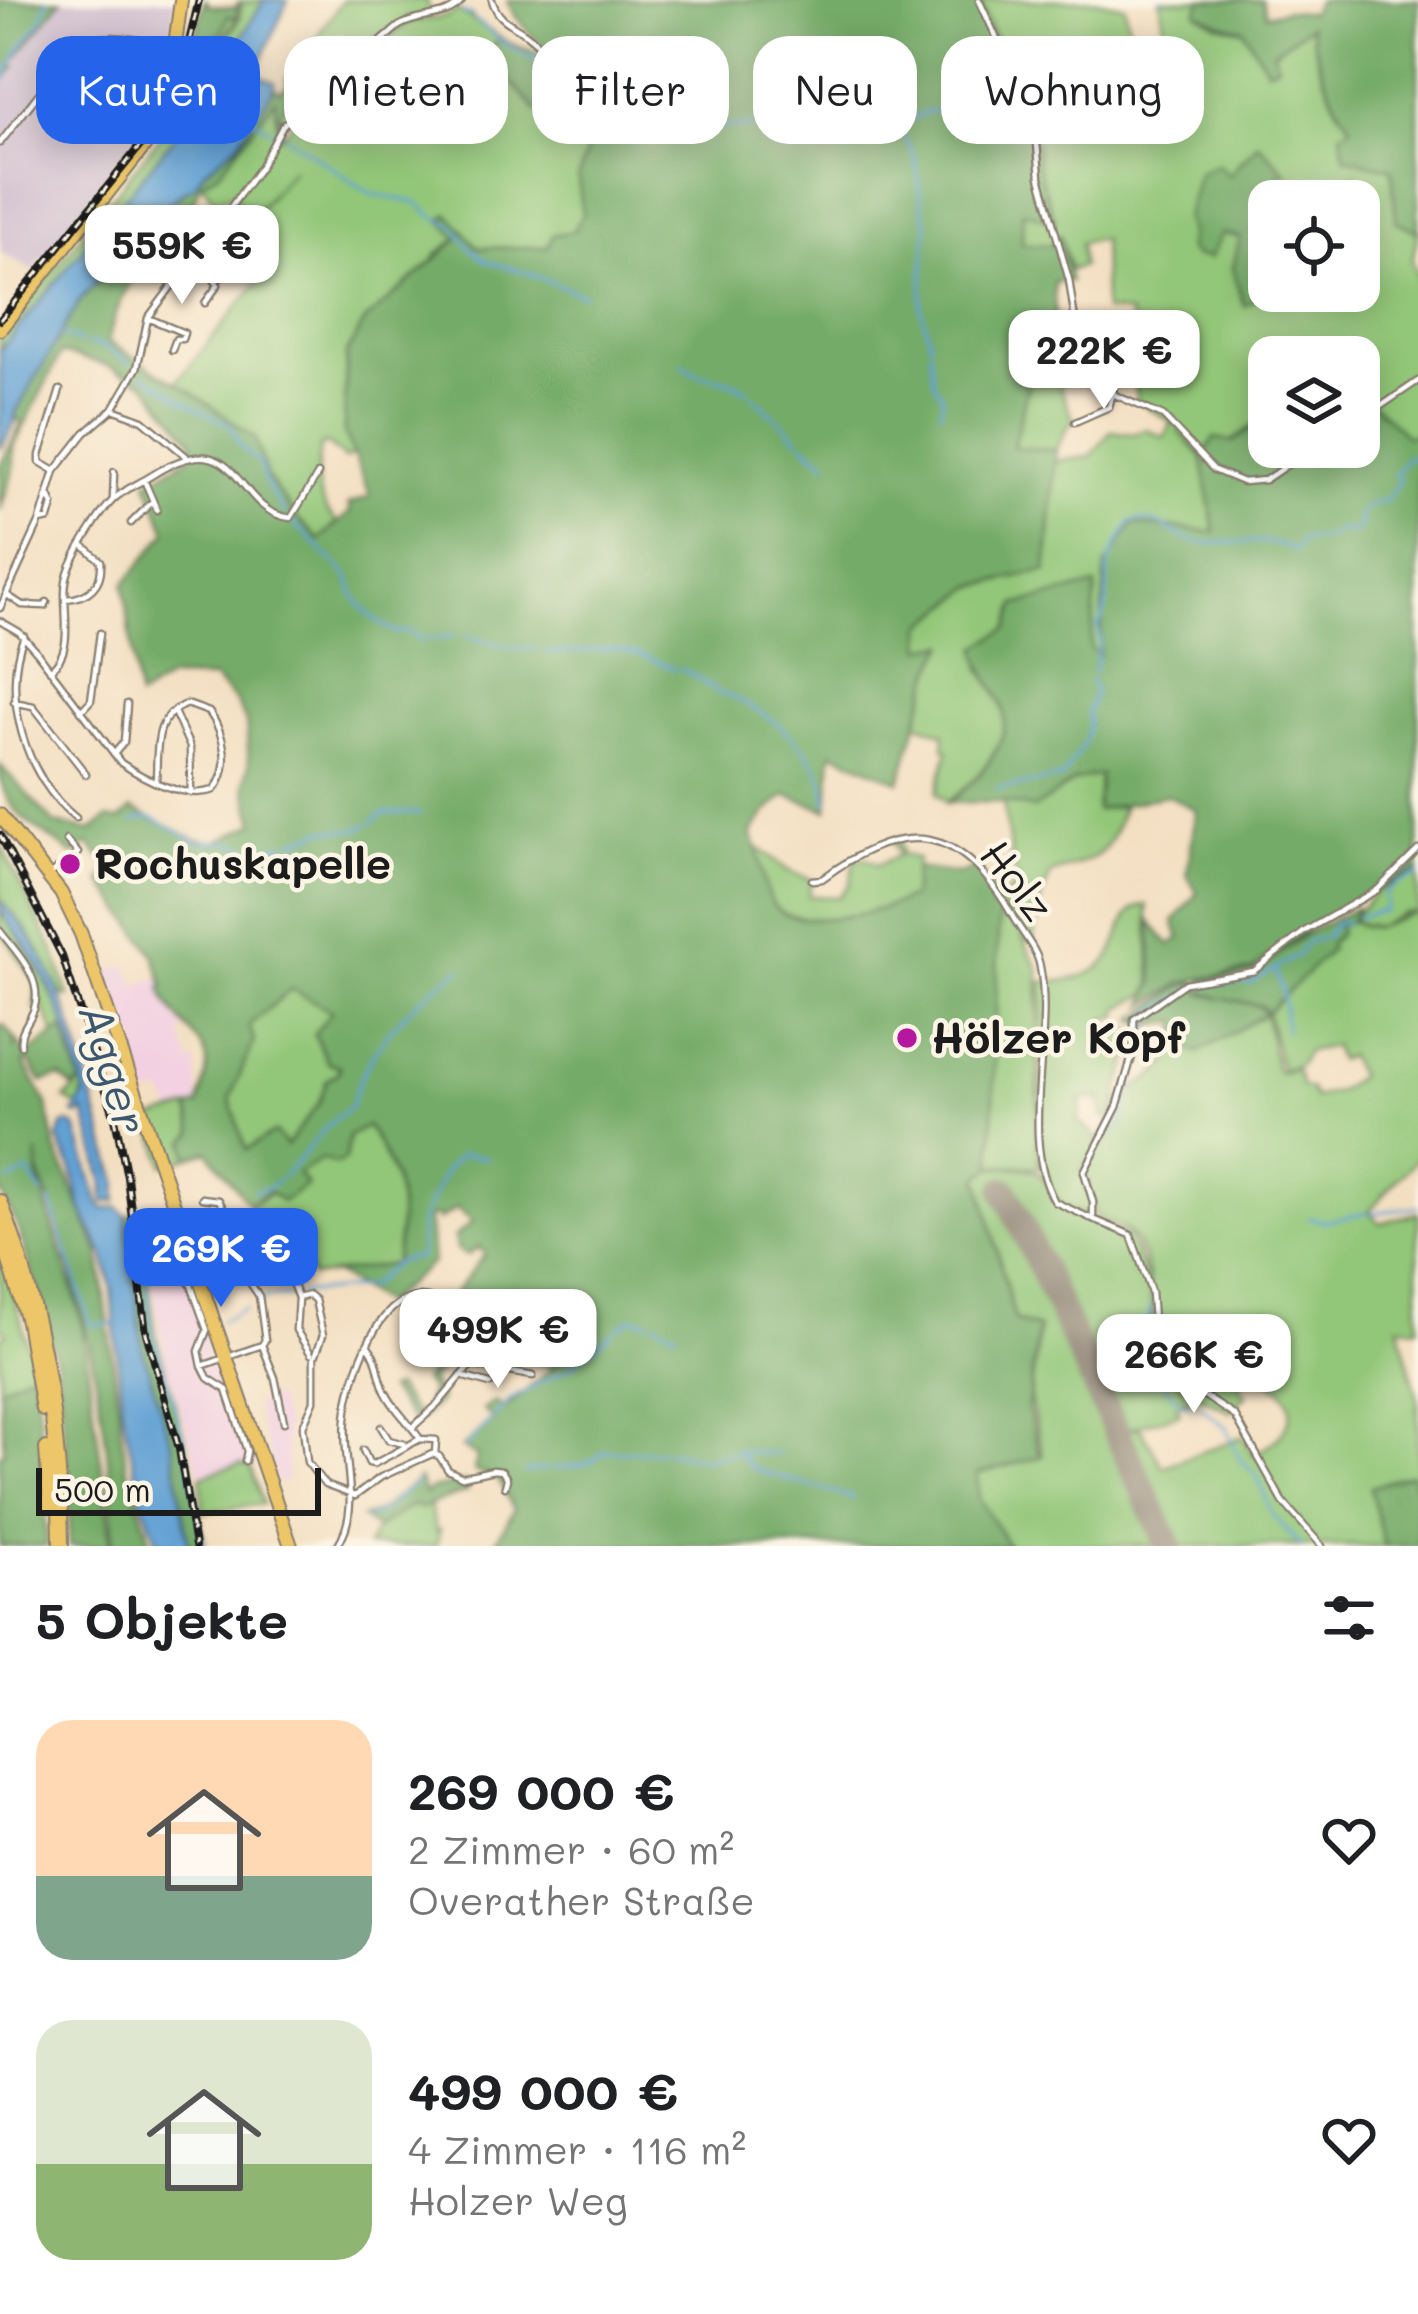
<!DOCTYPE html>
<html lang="de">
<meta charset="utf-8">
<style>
:root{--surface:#fff;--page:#f6f6f6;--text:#202124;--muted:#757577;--accent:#2563eb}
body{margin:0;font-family:Mali,sans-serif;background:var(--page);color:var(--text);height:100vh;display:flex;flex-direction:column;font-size:45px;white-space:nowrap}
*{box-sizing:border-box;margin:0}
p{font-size:39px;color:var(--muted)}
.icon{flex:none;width:66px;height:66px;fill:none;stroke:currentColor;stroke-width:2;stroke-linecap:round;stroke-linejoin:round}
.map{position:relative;height:1546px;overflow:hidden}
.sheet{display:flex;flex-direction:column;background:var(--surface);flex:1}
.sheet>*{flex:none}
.guide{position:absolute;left:36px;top:36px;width:1347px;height:108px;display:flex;gap:24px}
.buttons{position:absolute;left:1248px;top:180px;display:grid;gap:24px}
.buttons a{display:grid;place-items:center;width:132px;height:132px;border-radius:24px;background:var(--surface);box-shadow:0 6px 30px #0003;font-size:60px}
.scale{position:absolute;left:36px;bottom:30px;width:285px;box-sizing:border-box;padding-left:12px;border:6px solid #1c1c1c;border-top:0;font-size:33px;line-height:42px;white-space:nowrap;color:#1c1c1c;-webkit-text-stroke:9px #fcf5e5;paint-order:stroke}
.price{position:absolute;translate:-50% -102px;padding:0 27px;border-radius:24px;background:#fff;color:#222;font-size:39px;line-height:78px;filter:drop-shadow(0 3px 6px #0008)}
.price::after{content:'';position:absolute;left:50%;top:72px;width:36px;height:27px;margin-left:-18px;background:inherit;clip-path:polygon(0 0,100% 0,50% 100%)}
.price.active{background:var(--accent);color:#fff}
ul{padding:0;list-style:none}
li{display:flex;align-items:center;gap:36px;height:300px;padding:0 36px}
li span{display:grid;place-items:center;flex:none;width:336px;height:240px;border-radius:36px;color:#555}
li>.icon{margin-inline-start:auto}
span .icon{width:144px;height:144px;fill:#fffc;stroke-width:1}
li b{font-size:51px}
h2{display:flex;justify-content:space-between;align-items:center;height:144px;padding:0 36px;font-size:51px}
.tag{padding:0 42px;border-radius:36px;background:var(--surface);box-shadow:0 6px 30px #0003;font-size:42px;line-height:108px}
.tag.active{background:var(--accent);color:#fff}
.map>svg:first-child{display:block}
</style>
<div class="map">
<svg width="1418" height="1546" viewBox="0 0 1418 1546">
<rect width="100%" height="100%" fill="#fcf5e5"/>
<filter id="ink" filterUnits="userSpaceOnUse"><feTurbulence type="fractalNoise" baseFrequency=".00833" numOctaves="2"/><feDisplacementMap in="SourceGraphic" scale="24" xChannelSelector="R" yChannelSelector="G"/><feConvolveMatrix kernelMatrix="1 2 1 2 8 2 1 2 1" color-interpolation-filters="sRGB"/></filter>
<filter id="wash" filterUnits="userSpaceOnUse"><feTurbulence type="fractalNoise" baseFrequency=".004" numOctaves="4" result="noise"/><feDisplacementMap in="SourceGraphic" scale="48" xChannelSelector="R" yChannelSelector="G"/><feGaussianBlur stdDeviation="2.7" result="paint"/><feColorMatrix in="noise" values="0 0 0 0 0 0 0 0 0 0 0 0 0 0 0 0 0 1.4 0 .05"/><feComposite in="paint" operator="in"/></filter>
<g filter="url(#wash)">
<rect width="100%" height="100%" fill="#f3dec0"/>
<!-- built -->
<path fill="#f2cfe1" d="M128,966L135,985L162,977L166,1005L185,1030L180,1034L190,1062H196L199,1105L173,1113L162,1092L143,1098L99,972Z
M182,1267L189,1268L204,1310L210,1332L207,1351L215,1373L230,1387L257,1464L250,1467L240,1464L201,1476L165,1359L151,1273Z
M270,1398H276L285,1425L288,1479L278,1484L254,1404Z"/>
<!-- industrial -->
<path fill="#cfbdcf" d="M62,0H175L163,105L33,271L0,252V86L15,66L12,63Z"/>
<!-- green -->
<path fill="#92c678" stroke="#57714a" stroke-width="3" fill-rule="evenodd" d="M264,0L235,51L230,48L220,55L234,53L200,106L0,350V338L168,127L172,128L204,81L174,118L186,98L183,101L179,93L189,87L198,41L228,16L236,18L195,84L239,19L242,2Z
M343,0H427L430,14L406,19L284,122L280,114L293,88L286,80Z
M980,0H1096L1125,6L1134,50L1162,46L1164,25L1160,0H1202L1198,13L1218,25L1244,30L1267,69L1272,53L1309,25L1318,62L1337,108L1392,169L1396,221L1418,232L1412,262L1418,279V431L1415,436L1407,437L1359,391V357L1306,350L1304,357H1269V414L1229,443L1214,438L1203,456L1178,430L1203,459L1215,533L1106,566L1099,657L1091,649L1009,628L980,667C987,679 999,695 1003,708C1013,743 972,785 947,802L937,793L948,750L944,748L945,734L917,723L933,669L946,646L923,649L924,625L973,587L1047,571L1055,461L1090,457L1111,431L1133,434L1146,429L1164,437L1172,422L1136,400L1130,314L1104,311L1102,239L1080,243L1082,266L1070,270L1060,235L1053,245L1022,244L1023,210L1055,220ZM1242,158L1281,174L1273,189L1259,202L1269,205V201C1294,201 1313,204 1332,190C1342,183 1345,179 1357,175L1349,201H1359V291H1269L1258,300L1240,237L1221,234L1209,258L1194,255L1188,248L1190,232Z
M457,10L501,38L485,52L535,109L589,144L578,178L583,213L574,231L553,235L548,247L478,248L448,214L458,238L436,255L433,262L346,352L344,432L353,454L345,459L327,444L320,446C316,475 314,502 337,522L319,540L296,517L267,478L255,438L175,384L263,276L258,262L233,239L293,169L233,237L221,227L238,198L232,193L216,202L202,183L220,171L276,98L281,136L308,105L408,23L448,16Z
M1055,367L1056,379L1075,422L1068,426L1056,450L1013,447L1032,369Z
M1101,775L1096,810L1123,806C1107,859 1101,856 1051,874L1041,898L1033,941L1023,939L1039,970L1037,1150L1043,1056L1042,982C1065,982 1098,977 1111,955C1124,934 1119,909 1147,905L1152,983L1147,994L1119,1009V1016L1106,1019V1032L1116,1031L1121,1026L1132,1030V1050L1110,1119L1104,1118L1100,1098L1079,1100L1082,1105L1078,1121L1100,1140L1096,1150L1121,1098L1160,1072L1179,1047L1199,1052L1265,1014L1276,1070L1281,1073L1296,1069L1302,1087L1310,1089L1314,1098L1339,1091L1359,1076L1348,1056L1338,1060L1333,1046L1307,1051L1299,1065L1281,1070L1267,1013L1329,950V944L1340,932L1338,925L1352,921C1377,937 1391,918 1416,913H1404L1378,927L1357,923L1353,917L1377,891L1418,871V1157L1369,1211L1380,1223L1418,1213V1328L1399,1325L1418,1400V1497L1411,1474L1371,1487L1384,1546H1008L979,1499L977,1474L1043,1456L1030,1399L1039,1328L1015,1320L978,1177L992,1167C1007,1168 1034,1164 1043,1177C1049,1186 1050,1197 1057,1206L1128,1235C1137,1254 1147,1277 1151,1298C1160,1350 1143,1360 1196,1395L1177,1406L1180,1413L1127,1429L1140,1427L1163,1467L1243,1436L1253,1454C1275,1446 1304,1416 1284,1393C1275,1382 1264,1381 1253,1371L1239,1386L1246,1395L1231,1412C1211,1401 1183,1390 1169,1371C1140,1332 1163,1268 1129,1233C1121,1224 1106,1222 1096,1217L1086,1174L1094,1153L1082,1171L1092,1199L1088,1216C1048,1205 1050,1187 1038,1152L1040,1167L992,1165L999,896L1024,937L1004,899L1019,879L1013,867L1003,802L1034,808L1077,780Z
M900,838L902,854L917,859L912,897C887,912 797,931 776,908C763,893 760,864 755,845L789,871L812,880L809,896L839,897L850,884L855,859L865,858L878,865L899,855L893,840Z
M0,844L54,951L69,996H63L28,931L0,899Z
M0,912C28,942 100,1068 79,1107L65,1099L81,1083L62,1029L55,1035L43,1007L35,1009L36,983L0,929Z
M291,989L332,1011L339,1072L327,1080L319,1103L286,1147L245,1151L230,1099L254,1041L249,1025Z
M189,1108L194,1133L186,1141L189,1157L164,1165L151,1119Z
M367,1126C401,1180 405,1202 394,1264L312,1277L289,1232L278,1234L282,1254L263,1267L249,1207L271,1193L283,1201L307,1185L297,1174L322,1159H330L349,1136Z
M0,1241L34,1370L0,1387V1337L6,1334L0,1323Z
M588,1321L592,1333L553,1367L490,1350L545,1326Z
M240,1464L250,1467L263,1504L204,1512L201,1476Z
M429,1504L436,1531L440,1530L436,1546H367L376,1529L412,1505L421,1508Z"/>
<!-- forest -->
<path fill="#75ab68" stroke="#486442" stroke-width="3" fill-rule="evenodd" d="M0,0H61L12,63L15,66L0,86Z
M205,0L210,6L235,8L239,1L236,18L228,16L221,34L198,41C202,58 195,83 181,93L176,82L181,38L196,34Z
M507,0H978L1007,64L1016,103L1036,144L1037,164L1054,221L1023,211L1022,244L1052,245L1059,235L1070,282H1054L1055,317L1065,319L1067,343L1055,344V367L1032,369L1013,447L1056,450L1047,571L974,586L924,625L923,648L946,644L933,669L900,782L832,752L828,810L786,795L767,812L751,834C764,855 759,887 775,907C795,932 888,912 912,896L915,868L960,874L975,867L999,896L992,1167L979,1177L1015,1321L1038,1328L1028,1408L1040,1457L977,1474L979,1498L1008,1546H493L514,1510L498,1480L474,1471L477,1456L462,1448L493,1419L483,1410L494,1402L506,1408L592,1333L588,1319L546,1324L487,1348L471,1338L430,1380L441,1399L418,1423L413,1421L388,1390L395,1387L414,1412L424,1414L430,1391L423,1381L451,1343L446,1304L485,1254L479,1247L467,1256L457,1250L454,1237L473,1222L457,1208L439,1220L437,1216L429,1217L433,1262L383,1304L334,1273L394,1264C405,1202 401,1180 367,1126L349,1136L345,1160L336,1164L322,1159L298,1174L307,1185L282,1202L269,1192L248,1203L208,1151L189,1157L186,1141L194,1133L189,1108L199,1105C202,1092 207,1077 207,1064C207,1038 169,1019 161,988L164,986L154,954L102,882L108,866L88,844L73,855C39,826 0,817 0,765L55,824L92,831L108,818L120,820L132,809L195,839L216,842L255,823L245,785L249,764L246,722L235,701L214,679L169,678L138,699L124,584L167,532L147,482L189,457L193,441L146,384L106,365L61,353L14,446V468L0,511V466L22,423L16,419V412L80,301L163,208L196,183L203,171L237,144L274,88L280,91L287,85L293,88L277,121L275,100L220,171L201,183C195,207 178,216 164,235C134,274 118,295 108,342L192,392L255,438L267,478L296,517L319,540L350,512L348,505L370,496L344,432L347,353L365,321L458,239L441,220L449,214L478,248L548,247L553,235L574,231L583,213L578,178L589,144L535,109L484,52L501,38C520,51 532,48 548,57C566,67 578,85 597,94L594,108L609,116L662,119L664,116L624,92L612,72L604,80L579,60L583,52L569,39L553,59C538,38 515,23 507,0ZM291,989L332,1011L314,1034L328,1063L340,1066L339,1072L327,1080L319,1103L286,1146L275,1132L246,1150L230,1099L254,1040L249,1025Z
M1202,0H1262L1266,15L1285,10L1310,13L1318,0H1418V232L1396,221L1392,169L1345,157L1341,133L1351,126C1329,96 1318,62 1309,26L1273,52L1278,64L1267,69L1243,29L1219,23L1197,12Z
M1258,143L1287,173L1281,174L1260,201L1269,205V291L1244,306L1233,268L1240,237L1222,234L1210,258L1194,256L1188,248L1190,232L1185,219L1199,171L1218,164L1229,175Z
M1359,391L1407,436L1418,433V871L1383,884L1308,928L1252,970L1184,982L1145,1005L1154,982L1150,921L1170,945L1180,938L1174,922L1197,893L1187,875L1196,810L1167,795L1096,810L1100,775L1076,780L1034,809L1003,802L948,803C973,785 1014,743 1003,708C996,684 980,675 978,647L1009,628L1016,605L1096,585L1091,648L1099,655L1106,566L1133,524L1215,532L1202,458L1214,438L1233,442L1269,415V447H1359Z
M1356,908L1352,921L1338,925L1340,932L1329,944L1330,950L1267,1013L1261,1005L1224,998L1259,1006L1265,1014L1199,1052L1179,1047L1178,1021L1147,1026L1135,1019L1180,987L1196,982L1201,993L1222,999L1204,991L1203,981L1257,971L1304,935Z
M4,1025L15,1039L13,1051L16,1040L27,1055L63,1029L81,1083L73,1088L60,1077L42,1082L28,1060L24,1063L47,1104L55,1147L99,1252L126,1465L152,1546H113C113,1425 80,1282 38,1170V1152V1178L81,1317L109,1519L110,1546H69L70,1486L56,1360L19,1230L0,1190V1027Z
M126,1215H140L155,1332L191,1463L205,1546H189L172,1445L143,1352Z
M34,1370L42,1442L47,1546H0V1454L4,1452L0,1387Z
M1412,1474L1418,1497V1546H1384L1370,1487Z
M419,1479L425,1494L432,1489L465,1482L468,1491L421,1508L412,1505L376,1529L362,1518L379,1511Z"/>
<!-- water -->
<path fill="#62a1d4" stroke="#3f5e78" stroke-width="3" d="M264,0H288L258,68L260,75L275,82L273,90L237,144L203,172L194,187L188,188L163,208L80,300L16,412L14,424L0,450V350L200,106Z
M0,900C76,977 83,1084 118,1181L117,1201L104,1202V1183L84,1111L78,1116L74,1113L85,1095C72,1042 57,992 27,947C17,931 0,919 0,900Z
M68,1123L76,1127L99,1203L105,1209L118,1207L126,1215L143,1352L172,1445L189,1546H159L141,1499L122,1409L112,1290L104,1255L82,1210L71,1167L58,1139L62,1126Z"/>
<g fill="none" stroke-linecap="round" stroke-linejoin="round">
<!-- stream -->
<path stroke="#62a1d4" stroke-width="3" d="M1162,0H1163
M463,13L473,16
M476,21L504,43L568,77
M859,56L855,75L865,92L861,110
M0,88L19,50L40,22L48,0
M620,94C646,95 663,112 686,120C709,127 733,128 757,126
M253,119L275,132
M778,124C798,123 817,120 837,119C848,118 855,112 866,111L870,123C932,130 911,190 927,223L921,308L930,344
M887,129L930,111H954
M286,136L371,194L418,203L431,215L455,227L470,248L486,261L521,271
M525,272L584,295
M63,335L82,343
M89,343L107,348L129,363
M930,350L933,381L943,396L940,412
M682,363C704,385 721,370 747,391
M143,374L191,405L230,425L241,447L260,464L266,484L285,514
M752,395L799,439
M803,443L827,463
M292,521L349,577C354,607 372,618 396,633L408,631L422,640L453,636
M466,636L513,648L536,649
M545,652C567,655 585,650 606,649C628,649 654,659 674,669
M680,669C696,674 706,686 720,693C726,696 732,697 738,700C778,720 826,756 827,804
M1094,672L1100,640L1098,626C1111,605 1105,592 1108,568C1110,554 1124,536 1130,522C1155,516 1163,528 1183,537C1216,553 1255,530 1295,551L1301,540L1329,538L1339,529L1353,533L1361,526L1358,517C1364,507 1374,500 1386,501L1400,480L1395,474L1406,458L1417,455L1418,445
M997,789L1062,778C1074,757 1094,737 1087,714L1095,692L1090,680
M133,821L151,817L198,842L227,841L252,850L285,844
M372,822L384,813H420
M291,842L324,830H358L368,824
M1357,917L1385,910V893L1397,883L1418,875
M1275,970L1283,993L1285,1031
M1208,986C1220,981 1229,987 1241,981L1249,984L1298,955L1307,941L1325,938L1336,923L1347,922
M1150,1036L1151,1013L1196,988
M1140,1065L1151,1048
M1104,1144L1120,1128L1139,1070
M283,1176C307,1154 324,1123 351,1107C367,1044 410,1003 462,968
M10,1181L28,1172L43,1194
M254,1192L270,1187L279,1179
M50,1202L91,1325L113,1324
M137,1202L153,1331L185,1442L204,1546
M181,1204L187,1222
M1372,1213L1418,1207
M1309,1218L1324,1221L1367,1213
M298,1294L368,1287L398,1261L420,1257L421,1224L427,1208L446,1169L462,1154L488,1158
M263,1302L266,1297L291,1296
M1149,1307C1149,1356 1143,1369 1184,1405L1196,1403
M221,1321L245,1309
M654,1322L677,1333
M617,1329L631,1318L648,1321
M1200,1406L1226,1427L1240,1459L1257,1475L1272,1514L1301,1546
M465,1447L511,1399L570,1367L612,1333
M667,1451L705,1459L738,1451L750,1467L774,1476
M739,1451L779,1454
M554,1468C573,1466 591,1467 604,1451H661
M525,1472L548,1469
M779,1477L854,1498
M365,1519L381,1511L417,1482"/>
<!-- runway -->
<path stroke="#887d6e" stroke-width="27" d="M1005,1190L1169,1546"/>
</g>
</g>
<g filter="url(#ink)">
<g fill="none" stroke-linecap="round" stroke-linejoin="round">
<!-- minor casing -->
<g stroke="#887d6e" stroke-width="9">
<path id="minor" d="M492,0C498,20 509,22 525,33C555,55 572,89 612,96L619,91
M979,0L1008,63L1017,103L1037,144L1040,177L1069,280L1078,341L1089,360L1105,374L1115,395L1163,416L1214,470L1243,482L1265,480L1314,447
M0,143L77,45C105,30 140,40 170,47
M196,255L218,285L205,303
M215,281L237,268
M148,318L184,333L182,339H176L172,350
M113,409L143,420L186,456
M1359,421L1418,381
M1075,422L1109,407L1113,392
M55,471L40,462V455L60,390
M144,480L157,510
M113,499L114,472
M40,521L49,519L53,505L49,496
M131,523L153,501
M7,595L22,605L45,606L47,602
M66,599C89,598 103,584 101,561L84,546
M0,608L40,521L55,471L85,433L113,409L137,368L148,318L261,166L283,125L399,26C421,13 446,21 463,0
M0,621L19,632L37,652L121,763C144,779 185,800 214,790C232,768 225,734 209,712L187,704C152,716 158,750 156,780
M24,636C0,695 26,779 76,818
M50,670C79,648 58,603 68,573C74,554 98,516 112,501C122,490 138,484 151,476C243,417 231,512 291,518L318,474
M14,702L33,706L86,774
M81,711L91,700L100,633
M174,712L190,747L191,793
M114,754L124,742L127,704
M48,876L78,853L66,840
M812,880L822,879C905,816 963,825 1014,919C1022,933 1038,951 1040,967C1054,1039 1018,1138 1055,1202L1090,1218
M0,931C17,953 44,979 34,1009C29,1023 19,1030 21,1045
M285,1266L298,1298
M183,1274L191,1285L207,1330L199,1351L202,1366L208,1378L227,1390L247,1451L245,1461
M262,1345L275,1378L284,1422
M368,1346C379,1359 378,1376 385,1391C393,1409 410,1423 420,1439L436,1440L435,1454
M311,1354L296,1330L298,1298L309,1295L315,1300L323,1335L316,1354
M314,1357V1401L303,1426L307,1462L325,1485L355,1496L381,1477L432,1454L439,1456L448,1470L462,1477L493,1470L502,1471L507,1479L505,1487
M470,1365L533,1376
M202,1366L262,1345L265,1340L259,1296L235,1261L232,1227L219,1200L202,1198
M461,1376L490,1384
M414,1426L438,1404L479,1355
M381,1427L389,1440L404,1444
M363,1450L369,1463L374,1464L420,1439
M337,1546C363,1508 341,1462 346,1419C349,1380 381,1278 434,1300L447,1319
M1322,1546L1283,1502L1235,1416L1168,1372L1155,1348L1151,1292L1131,1235L1093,1219V1202L1084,1172L1117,1107L1134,1050V1019L1185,983L1254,971L1305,931L1377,890L1418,850"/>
</g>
<!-- primary casing -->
<g stroke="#887d6e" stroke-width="16">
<path id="primary" d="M0,329L165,120L181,0
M0,815L61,893L81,934L291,1546"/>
</g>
<!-- motorway casing -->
<g stroke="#887d6e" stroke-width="18">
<path id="motorway" d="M0,1202C42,1312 60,1428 61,1546
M0,1228L28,1321L43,1409
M47,1449L51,1505"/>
</g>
<!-- minor -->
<use href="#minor" stroke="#fff" stroke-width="4.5"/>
<!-- primary -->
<use href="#primary" stroke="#ecc669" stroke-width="12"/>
<!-- motorway -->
<use href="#motorway" stroke="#ecc669" stroke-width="14"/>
<!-- rail casing -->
<g stroke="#1c1c1c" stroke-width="8">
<path id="rail" d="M0,320L157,125L182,71L199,0
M0,835L62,956L115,1118L127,1177L146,1333L179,1449L195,1546"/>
</g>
<!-- rail -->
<use href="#rail" stroke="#fcf5e5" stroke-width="3" stroke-dasharray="9" stroke-linecap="butt"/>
</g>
</g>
<!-- markers -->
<g fill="#b5179e" stroke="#fcf5e5" stroke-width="4.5">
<circle cx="70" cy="864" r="12"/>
<circle cx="907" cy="1038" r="12"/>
</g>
<g text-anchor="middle" stroke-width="9" stroke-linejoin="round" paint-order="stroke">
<!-- poi labels -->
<g font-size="42" font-weight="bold" fill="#1c1c1c" stroke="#fcf5e5" text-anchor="start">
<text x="94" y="879">Rochuskapelle</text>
<text x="931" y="1053">Hölzer Kopf</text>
</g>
<!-- street labels -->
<g font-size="42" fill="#1c1c1c" stroke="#fcf5e5">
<text transform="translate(1017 881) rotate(52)" y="15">Holz</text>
</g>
<!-- water labels -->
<g font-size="45" font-style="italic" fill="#3c586f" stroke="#fcf5e5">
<text transform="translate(113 1069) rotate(73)" y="16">Agger</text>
</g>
</g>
</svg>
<div class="buttons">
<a><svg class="icon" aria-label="locate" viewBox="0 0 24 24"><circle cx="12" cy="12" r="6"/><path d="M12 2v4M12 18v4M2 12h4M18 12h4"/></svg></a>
<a><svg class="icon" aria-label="layers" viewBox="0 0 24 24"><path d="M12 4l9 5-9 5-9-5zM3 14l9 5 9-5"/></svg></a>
</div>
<div class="scale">500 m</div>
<b class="price" style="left:182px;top:307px">559K €</b>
<b class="price" style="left:1104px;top:412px">222K €</b>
<b class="price active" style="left:221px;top:1310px">269K €</b>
<b class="price" style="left:498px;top:1391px">499K €</b>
<b class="price" style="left:1194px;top:1416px">266K €</b>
<div class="guide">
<a class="tag active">Kaufen</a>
<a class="tag">Mieten</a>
<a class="tag">Filter</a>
<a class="tag">Neu</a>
<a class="tag">Wohnung</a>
</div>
</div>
<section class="sheet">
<h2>5 Objekte<svg class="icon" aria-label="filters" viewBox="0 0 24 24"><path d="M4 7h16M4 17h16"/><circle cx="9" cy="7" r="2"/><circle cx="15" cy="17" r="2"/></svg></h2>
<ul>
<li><span style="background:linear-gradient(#ffd9b3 65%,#7fa58c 0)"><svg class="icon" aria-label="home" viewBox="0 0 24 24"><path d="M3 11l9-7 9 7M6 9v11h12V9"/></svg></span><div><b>269 000 €</b><p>2 Zimmer · 60 m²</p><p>Overather Straße</p></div><svg class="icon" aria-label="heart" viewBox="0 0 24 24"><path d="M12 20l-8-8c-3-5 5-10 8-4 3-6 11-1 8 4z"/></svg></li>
<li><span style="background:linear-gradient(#dfe7d0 60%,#8fb573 0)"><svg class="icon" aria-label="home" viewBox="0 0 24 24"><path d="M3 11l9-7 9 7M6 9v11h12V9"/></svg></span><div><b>499 000 €</b><p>4 Zimmer · 116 m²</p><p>Holzer Weg</p></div><svg class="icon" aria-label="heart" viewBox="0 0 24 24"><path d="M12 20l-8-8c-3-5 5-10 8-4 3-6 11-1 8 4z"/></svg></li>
</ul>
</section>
